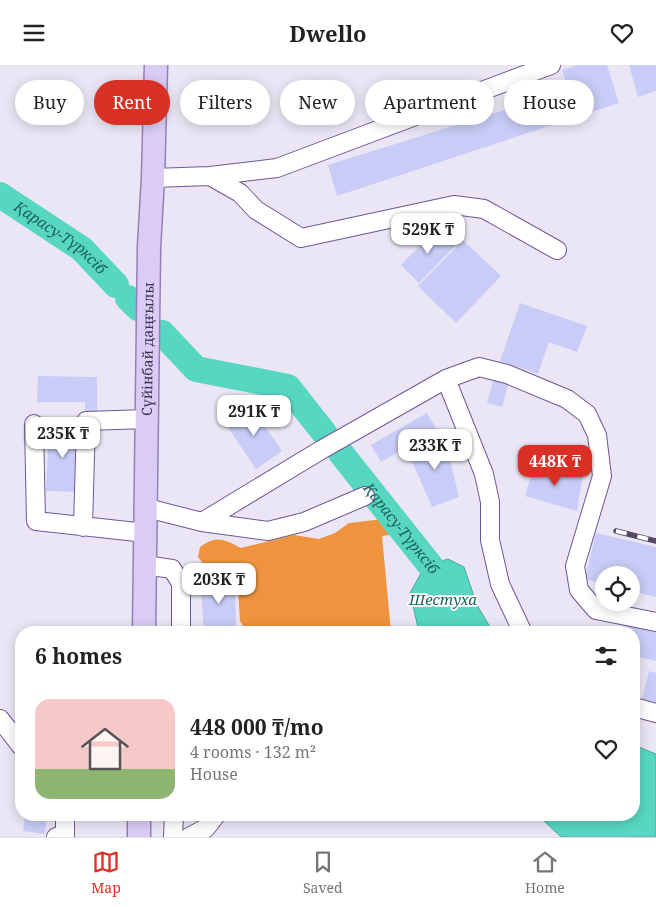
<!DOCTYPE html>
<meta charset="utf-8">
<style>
:root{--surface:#fff;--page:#f6f6f6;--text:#222;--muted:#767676;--line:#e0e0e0;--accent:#d93025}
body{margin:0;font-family:"Noto Serif",serif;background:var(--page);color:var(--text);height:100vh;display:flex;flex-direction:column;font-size:19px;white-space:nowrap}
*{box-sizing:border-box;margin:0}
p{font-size:16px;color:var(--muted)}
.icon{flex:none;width:28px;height:28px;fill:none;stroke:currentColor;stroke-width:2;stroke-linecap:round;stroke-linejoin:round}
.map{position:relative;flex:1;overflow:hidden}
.details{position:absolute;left:15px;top:561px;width:625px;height:195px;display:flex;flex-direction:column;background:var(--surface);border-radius:20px;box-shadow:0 2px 12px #0003}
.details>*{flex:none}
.banner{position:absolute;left:15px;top:15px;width:626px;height:45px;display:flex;gap:10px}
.buttons{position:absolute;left:595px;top:501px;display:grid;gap:10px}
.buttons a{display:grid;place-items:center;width:45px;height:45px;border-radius:50%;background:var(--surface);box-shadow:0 2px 12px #0003;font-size:25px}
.price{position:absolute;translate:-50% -42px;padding:0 11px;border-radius:10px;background:#fff;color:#222;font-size:16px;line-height:32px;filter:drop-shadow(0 1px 2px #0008)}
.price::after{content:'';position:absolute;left:50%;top:30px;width:15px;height:11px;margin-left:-8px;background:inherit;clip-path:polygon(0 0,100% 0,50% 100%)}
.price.selected{background:var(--accent);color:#fff}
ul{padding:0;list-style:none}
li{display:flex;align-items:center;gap:15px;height:125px;padding:0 20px}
li span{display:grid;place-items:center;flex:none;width:140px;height:100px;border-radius:15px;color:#555}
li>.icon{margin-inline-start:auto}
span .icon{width:60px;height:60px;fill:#fffc;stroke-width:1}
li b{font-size:21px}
h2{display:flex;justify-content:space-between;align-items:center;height:60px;padding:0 20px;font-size:21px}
.pill{padding:0 18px;border-radius:22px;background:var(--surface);box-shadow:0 2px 12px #0003;font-size:18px;line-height:45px}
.pill.selected{background:var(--accent);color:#fff}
header{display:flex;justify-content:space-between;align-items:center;height:65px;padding:0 20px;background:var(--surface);font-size:22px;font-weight:700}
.tabs{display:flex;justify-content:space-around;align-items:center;height:70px;border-top:1px solid var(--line);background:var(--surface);font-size:14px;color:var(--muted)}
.tabs a{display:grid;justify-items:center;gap:2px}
.tabs .selected{color:var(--accent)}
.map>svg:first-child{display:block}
</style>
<header><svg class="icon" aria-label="menu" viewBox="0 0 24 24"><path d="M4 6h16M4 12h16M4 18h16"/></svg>Dwello<svg class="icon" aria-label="heart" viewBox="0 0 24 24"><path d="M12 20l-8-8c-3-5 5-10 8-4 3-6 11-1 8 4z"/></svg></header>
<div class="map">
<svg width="656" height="772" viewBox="0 0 656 772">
<rect width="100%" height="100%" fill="#ebe6f5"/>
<!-- forest -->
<path fill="#ef943e" d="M398,447L407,454L406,464L395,469L382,471L391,567H247L240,556L237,509L209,506L198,492L200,482C217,470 223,474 241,483L294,470L319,474L335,468L349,458L383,454Z"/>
<!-- water -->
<path fill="#57d7c2" stroke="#4fa6a0" d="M448,494L464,502L477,540L493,567H419L410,528L425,501Z
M634,680L656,689V772H561L542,754L533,750H634Z"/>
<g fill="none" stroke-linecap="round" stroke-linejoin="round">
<!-- river -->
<g stroke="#57d7c2" stroke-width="26">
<path id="s1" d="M0,130L82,184L116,220"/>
<path d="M128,233L138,243"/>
<path d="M162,268L196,304L288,322L325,369"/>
<path id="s2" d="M340,387L460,538L468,568"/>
</g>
</g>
<!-- building -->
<path fill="#c8ccf6" d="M577,0H607L619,38L337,131L328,100L569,25L562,5Z
M629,0H656V26L638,32Z
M438,162L456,180L419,218L401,200Z
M463,175L501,211L456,258L418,221Z
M520,238L587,261L577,287L549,277L538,309L500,296Z
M38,311L97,312V349L85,348V337H37Z
M494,313L509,317L502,342L487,338Z
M251,341L282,386L256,404L225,358Z
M427,348L437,365L381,397L371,380Z
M49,361L79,362L77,427L46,426Z
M444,370L459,432L432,442L408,387Z
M534,400L583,410L577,446L525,431Z
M596,468L656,482V532L631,526V510H604V519L585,514Z
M200,513L235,514L236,568H204Z
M623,560L656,567V596L634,591V568H622Z
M649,606L656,608V639L642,635Z
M25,750H47L45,769L23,766Z"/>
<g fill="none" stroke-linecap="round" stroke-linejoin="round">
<!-- minor casing -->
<g stroke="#6f5696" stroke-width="20">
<path id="minor" d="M210,111L240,128L256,145L301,173L454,140L484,144L557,185
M153,113L210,111L277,103L551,0
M446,314L479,302L507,309L567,334L587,349L597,370L602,411L575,501L579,525L596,545L656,557
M34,359L36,456L146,468
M147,443L202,457L321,385L446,314L484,409L490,437V475L500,519L523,568
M202,457L268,466L304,457L365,431
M83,462L86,356L147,354
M145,500L172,504L181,518V568
M634,642L656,648
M0,654L21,681
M56,772L65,770V750
M173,772L174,750
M189,772L206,763L216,750"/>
</g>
<!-- major casing -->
<g stroke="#9380b6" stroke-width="25">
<g id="major">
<path id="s3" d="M144,568L149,182L153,113L156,0"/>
<path d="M139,772V750"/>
</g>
</g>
<!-- minor -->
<use href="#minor" stroke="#fff" stroke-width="18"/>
<!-- major -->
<use href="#major" stroke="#daccf4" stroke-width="22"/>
<!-- rail casing -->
<g stroke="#524964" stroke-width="5.5">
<path id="rail" d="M616,466L656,476"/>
</g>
<!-- rail -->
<use href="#rail" stroke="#fff" stroke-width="4" stroke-dasharray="11" stroke-linecap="butt"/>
</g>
<g text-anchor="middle" stroke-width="4" stroke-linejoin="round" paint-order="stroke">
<!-- street labels -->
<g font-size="14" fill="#3c324f" stroke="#fff">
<text dy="5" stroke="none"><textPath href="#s3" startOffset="284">Сүйінбай даңғылы</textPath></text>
</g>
<!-- water labels -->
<g font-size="15" font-style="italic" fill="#1e6359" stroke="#fff">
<text dy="5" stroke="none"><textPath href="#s1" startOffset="74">Қарасу-Түрксіб</textPath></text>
<text dy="5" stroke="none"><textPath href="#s2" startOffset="98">Қарасу-Түрксіб</textPath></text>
<text x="443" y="540">Шестуха</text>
</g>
</g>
</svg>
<div class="buttons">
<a><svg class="icon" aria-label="locate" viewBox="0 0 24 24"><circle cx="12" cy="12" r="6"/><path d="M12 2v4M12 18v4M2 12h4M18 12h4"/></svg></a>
</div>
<b class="price" style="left:428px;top:190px">529K ₸</b>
<b class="price" style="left:254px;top:372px">291K ₸</b>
<b class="price" style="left:63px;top:394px">235K ₸</b>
<b class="price" style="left:435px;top:406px">233K ₸</b>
<b class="price selected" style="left:555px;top:422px">448K ₸</b>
<b class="price" style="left:219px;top:540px">203K ₸</b>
<div class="banner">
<a class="pill">Buy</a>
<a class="pill selected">Rent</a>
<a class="pill">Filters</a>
<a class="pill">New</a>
<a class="pill">Apartment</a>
<a class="pill">House</a>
</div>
<section class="details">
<h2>6 homes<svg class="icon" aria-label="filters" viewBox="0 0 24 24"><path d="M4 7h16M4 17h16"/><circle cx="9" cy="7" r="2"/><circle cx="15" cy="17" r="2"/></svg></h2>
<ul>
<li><span style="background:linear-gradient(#f6c9c9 70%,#8fb573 0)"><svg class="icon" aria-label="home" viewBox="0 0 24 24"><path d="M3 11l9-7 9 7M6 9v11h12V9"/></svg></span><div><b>448 000 ₸/mo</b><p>4 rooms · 132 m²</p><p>House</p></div><svg class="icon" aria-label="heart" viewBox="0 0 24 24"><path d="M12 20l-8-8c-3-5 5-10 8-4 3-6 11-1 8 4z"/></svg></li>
</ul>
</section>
</div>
<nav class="tabs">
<a class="selected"><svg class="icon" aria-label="map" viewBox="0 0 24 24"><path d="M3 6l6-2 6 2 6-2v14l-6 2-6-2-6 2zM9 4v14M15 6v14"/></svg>Map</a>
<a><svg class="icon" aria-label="saved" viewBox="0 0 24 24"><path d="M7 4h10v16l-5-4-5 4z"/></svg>Saved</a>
<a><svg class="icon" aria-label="home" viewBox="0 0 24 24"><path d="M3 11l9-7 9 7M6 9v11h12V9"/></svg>Home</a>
</nav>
